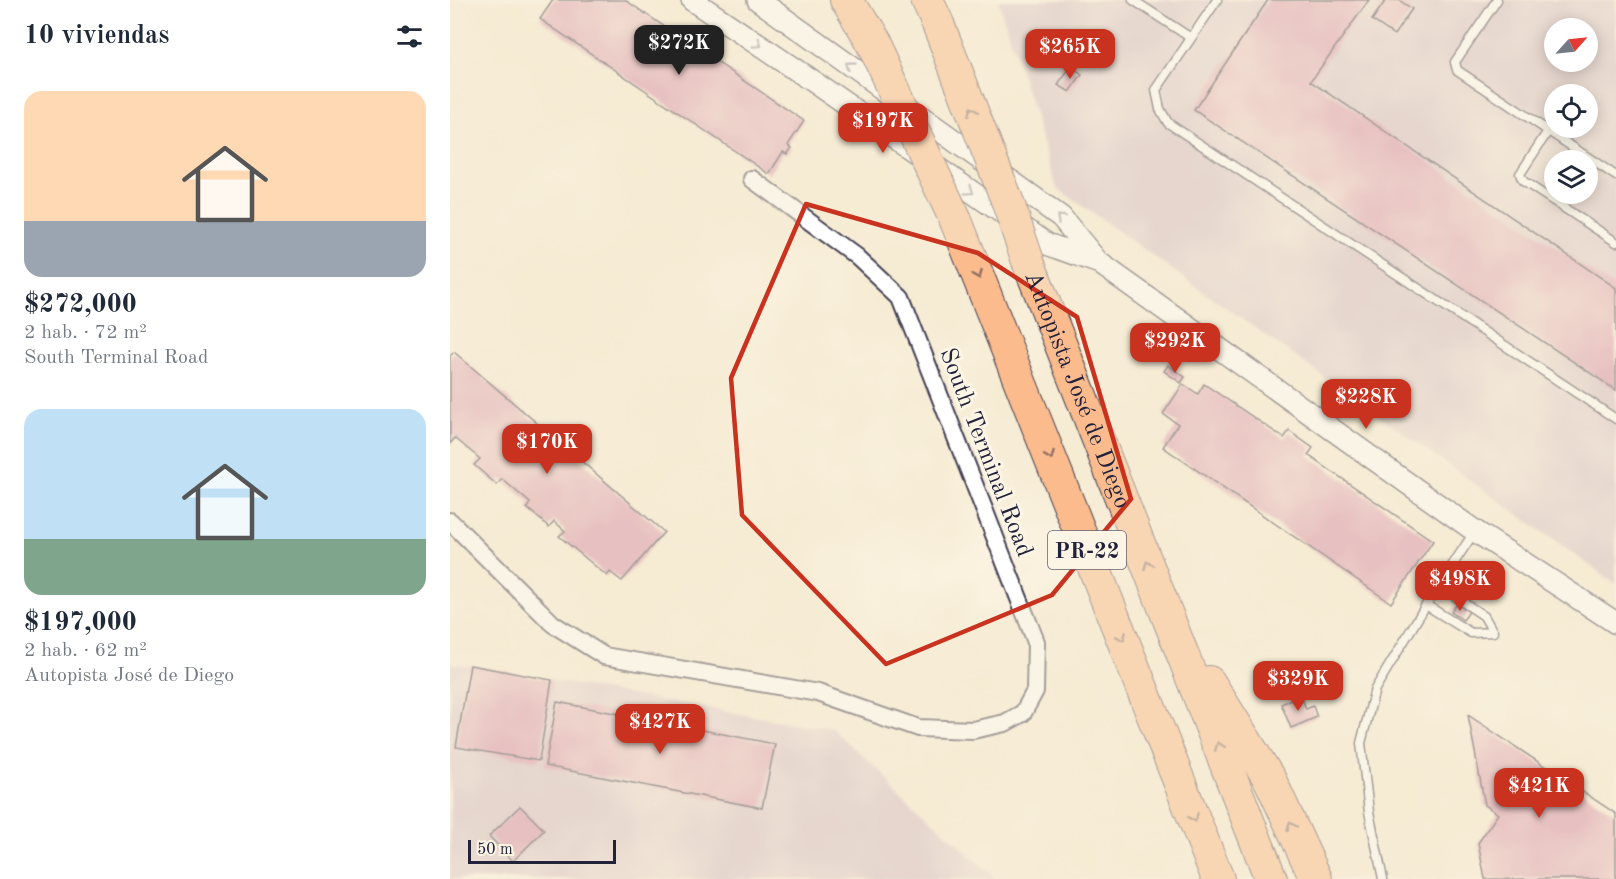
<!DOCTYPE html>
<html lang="es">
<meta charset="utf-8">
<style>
:root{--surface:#fff;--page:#f6f6f7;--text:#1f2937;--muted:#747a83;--accent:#c8321e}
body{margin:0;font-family:"Old Standard TT",serif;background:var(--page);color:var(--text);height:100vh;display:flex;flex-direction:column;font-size:22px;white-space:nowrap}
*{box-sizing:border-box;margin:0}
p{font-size:20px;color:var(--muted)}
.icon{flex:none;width:33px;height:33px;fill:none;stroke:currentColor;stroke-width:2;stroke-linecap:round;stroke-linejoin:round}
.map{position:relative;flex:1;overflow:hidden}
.details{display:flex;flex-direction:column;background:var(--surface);width:450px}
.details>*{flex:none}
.needle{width:39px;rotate:63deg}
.controls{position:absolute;left:1094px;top:18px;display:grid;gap:12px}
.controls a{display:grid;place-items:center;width:54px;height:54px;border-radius:50%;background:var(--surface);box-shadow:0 3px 15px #0003;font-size:30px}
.scale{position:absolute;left:18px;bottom:15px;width:148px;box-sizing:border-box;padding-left:6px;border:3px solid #22223b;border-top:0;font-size:16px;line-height:21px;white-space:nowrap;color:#22223b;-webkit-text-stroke:4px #fcf5e5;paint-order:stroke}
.price{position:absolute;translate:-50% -51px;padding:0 14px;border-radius:12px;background:var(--accent);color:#fff;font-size:20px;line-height:39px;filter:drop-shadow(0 2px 3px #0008)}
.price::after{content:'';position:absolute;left:50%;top:36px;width:18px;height:14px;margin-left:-9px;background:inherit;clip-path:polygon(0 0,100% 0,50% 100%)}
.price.selected{background:#222;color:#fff}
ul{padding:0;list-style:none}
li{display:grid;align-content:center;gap:12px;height:318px;padding:0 24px}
li span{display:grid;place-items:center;height:186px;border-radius:18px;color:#555}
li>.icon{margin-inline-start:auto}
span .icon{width:108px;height:108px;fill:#fffc;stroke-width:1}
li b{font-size:26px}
h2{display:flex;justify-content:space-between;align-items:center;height:72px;padding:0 24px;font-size:26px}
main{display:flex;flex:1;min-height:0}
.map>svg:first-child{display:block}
</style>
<main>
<section class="details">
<h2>10 viviendas<svg class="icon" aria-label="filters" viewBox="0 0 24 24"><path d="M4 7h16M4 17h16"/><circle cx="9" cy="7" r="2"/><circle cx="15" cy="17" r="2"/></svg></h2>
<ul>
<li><span style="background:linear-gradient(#ffd9b3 70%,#9aa5b1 0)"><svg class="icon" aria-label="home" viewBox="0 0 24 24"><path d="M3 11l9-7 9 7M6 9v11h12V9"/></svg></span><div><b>$272,000</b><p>2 hab. · 72 m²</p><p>South Terminal Road</p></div></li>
<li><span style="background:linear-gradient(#bfe0f5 70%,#7fa58c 0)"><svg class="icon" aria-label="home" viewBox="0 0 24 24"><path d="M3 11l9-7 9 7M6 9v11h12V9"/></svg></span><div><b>$197,000</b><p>2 hab. · 62 m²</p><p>Autopista José de Diego</p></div></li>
</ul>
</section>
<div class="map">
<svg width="1166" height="879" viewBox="0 0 1166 879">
<rect width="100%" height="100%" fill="#fcf5e5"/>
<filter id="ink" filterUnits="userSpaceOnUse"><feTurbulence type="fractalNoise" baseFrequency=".0167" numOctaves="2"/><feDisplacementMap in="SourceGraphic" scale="12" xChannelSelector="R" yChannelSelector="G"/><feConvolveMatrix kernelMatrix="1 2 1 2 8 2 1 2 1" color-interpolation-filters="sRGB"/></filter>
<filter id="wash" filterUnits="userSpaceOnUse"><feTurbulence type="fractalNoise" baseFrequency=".008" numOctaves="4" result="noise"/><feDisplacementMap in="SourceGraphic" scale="24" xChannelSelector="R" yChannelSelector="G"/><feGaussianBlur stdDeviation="1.35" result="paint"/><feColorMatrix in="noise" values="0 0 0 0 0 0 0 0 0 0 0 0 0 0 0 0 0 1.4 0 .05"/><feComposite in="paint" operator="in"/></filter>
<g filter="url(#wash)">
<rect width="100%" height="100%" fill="#f6ebd3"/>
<!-- industrial -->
<path fill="#d2bdc8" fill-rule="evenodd" d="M548,0H1166V584L607,188ZM1104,28H1137V62H1104ZM1104,94H1137V128H1104ZM1104,160H1137V194H1104Z
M0,663L383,730L546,879H0Z"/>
<g id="blocks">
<!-- building -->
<path fill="#d68fab" d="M103,0H175L354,121L338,145L342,148L337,154L333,152L319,174L90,19Z
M818,0H919L861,81L1166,288V390L744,110Z
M936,0H949L962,9L944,35L922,20Z
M621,67L632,75L620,92L608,85Z
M4,352L214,532L172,581L160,572L157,576L109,536L115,531L104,521L99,527L77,508L80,503L52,479L47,485L24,465L30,459L5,438L0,444V356Z
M718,365L735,377L731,383L714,371Z
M733,384L748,394L754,384L834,438L839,431L863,448L858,455L983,541L941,603L713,447L728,424L713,414Z
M1007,604L1019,612L1013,620L1001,612Z
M20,665L102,680L89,761L6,747Z
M851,696L856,709L863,706L867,717L841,728L831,704Z
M107,702L325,744L312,808L95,766Z
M1018,715L1166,814V879H1035L1028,843L1048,814L1035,805Z
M70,806L94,830L63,861L39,836Z"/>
</g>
</g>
<g filter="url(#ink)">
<use href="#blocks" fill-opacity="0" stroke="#424052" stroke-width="1.5"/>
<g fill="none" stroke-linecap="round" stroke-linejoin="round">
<!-- service casing -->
<g stroke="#424052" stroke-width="11">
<path id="service" d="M683,0L741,38
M767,0L706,90L710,109L718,123L1166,419
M1047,0L1005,62L1007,70L1166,176
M1098,131L1070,174L1073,181L1166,242
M976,605L1021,633L1043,632L1034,616L989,586
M933,879L919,812L911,743L925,689L976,605L1025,531"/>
</g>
<!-- minor casing -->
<g stroke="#424052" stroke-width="20">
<path id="minor" d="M0,521L103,624L154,656L368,693L468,728L523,730L555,723L573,713L585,691L586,642L451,297L407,256L302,179"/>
</g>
<!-- tertiary casing -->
<g stroke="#424052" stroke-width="24">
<path id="tertiary" d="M242,0L365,83L597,244L647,262
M308,0L611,217L648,262L953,480L1025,531L1166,623"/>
</g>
<!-- motorway casing -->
<g stroke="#424052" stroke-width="34">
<g id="motorway">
<path d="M396,0L422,43"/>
<path d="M477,0L488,24"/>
<path d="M506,221L768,879"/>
<path id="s1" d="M579,264L821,879"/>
<path d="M759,682L820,780L866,879"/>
</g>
</g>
<!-- service -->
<use href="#service" stroke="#fff" stroke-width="8"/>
<!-- minor -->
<use href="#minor" stroke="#fff" stroke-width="16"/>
<!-- tertiary -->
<use href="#tertiary" stroke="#fff" stroke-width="21"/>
<!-- motorway -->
<use href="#motorway" stroke="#fbbb8d" stroke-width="32"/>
<!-- motorway-bridge casing -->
<g stroke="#424052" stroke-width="34" stroke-linecap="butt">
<path id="motorway-bridge" d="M488,24L557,200L579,264
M422,43L506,221"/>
</g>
<!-- motorway-bridge -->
<use href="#motorway-bridge" stroke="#fbbb8d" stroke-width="32"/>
</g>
<!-- one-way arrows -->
<defs><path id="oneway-chevron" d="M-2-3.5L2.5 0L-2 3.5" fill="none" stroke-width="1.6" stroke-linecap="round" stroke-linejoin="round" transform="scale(1.5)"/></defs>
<g stroke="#9c9ca7">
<use href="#oneway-chevron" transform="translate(308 44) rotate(34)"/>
<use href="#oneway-chevron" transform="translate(401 67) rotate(-144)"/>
<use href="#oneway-chevron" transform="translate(520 191) rotate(35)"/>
<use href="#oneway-chevron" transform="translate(610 218) rotate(-137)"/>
</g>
<g stroke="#8e6e64">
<use href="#oneway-chevron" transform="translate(522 111) rotate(-112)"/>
<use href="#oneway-chevron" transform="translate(528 275) rotate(68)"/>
<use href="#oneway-chevron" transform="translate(600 456) rotate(68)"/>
<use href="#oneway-chevron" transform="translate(698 565) rotate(-112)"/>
<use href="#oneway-chevron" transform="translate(672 637) rotate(68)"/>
<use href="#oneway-chevron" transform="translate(769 746) rotate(-111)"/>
<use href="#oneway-chevron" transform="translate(744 818) rotate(68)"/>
<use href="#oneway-chevron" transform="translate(841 826) rotate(-115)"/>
</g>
</g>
<!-- marked area -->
<path d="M0 0H1166V879H0ZM356,204L528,253L627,317L681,499L602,595L436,664L292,515L281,378Z" fill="#f6ebd3" fill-opacity=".55" fill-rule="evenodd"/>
<path fill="none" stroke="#c8321e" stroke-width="4.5" stroke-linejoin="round" d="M356,204L528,253L627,317L681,499L602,595L436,664L292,515L281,378Z"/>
<g text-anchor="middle" stroke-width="6" stroke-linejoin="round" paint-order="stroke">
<!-- shield labels -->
<rect fill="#fcf5e5" stroke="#63616e" stroke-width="1.5" x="598" y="531" width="78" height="38" rx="4.5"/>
<g font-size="22" font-weight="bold" fill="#22223b">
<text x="637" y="558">PR-22</text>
</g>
<!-- street labels -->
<g font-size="24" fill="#22223b" stroke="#fcf5e5">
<text dy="8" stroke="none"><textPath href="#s1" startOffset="135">Autopista José de Diego</textPath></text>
<text transform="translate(537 452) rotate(69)" y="8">South Terminal Road</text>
</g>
</g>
</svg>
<div class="controls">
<a><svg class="needle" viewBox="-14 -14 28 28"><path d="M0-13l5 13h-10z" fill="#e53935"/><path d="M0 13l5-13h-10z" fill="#747a83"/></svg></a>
<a><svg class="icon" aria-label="locate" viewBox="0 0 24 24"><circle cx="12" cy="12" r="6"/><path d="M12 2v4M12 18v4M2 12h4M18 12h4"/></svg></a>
<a><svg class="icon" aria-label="layers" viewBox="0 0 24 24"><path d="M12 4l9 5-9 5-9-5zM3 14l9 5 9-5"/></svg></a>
</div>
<div class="scale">50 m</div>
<b class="price selected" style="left:229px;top:76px">$272K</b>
<b class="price" style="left:620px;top:80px">$265K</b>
<b class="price" style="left:433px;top:154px">$197K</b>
<b class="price" style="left:725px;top:374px">$292K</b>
<b class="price" style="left:916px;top:430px">$228K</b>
<b class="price" style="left:97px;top:475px">$170K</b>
<b class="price" style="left:1010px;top:612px">$498K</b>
<b class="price" style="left:848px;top:712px">$329K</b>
<b class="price" style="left:210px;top:755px">$427K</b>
<b class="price" style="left:1089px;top:819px">$421K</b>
</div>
</main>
